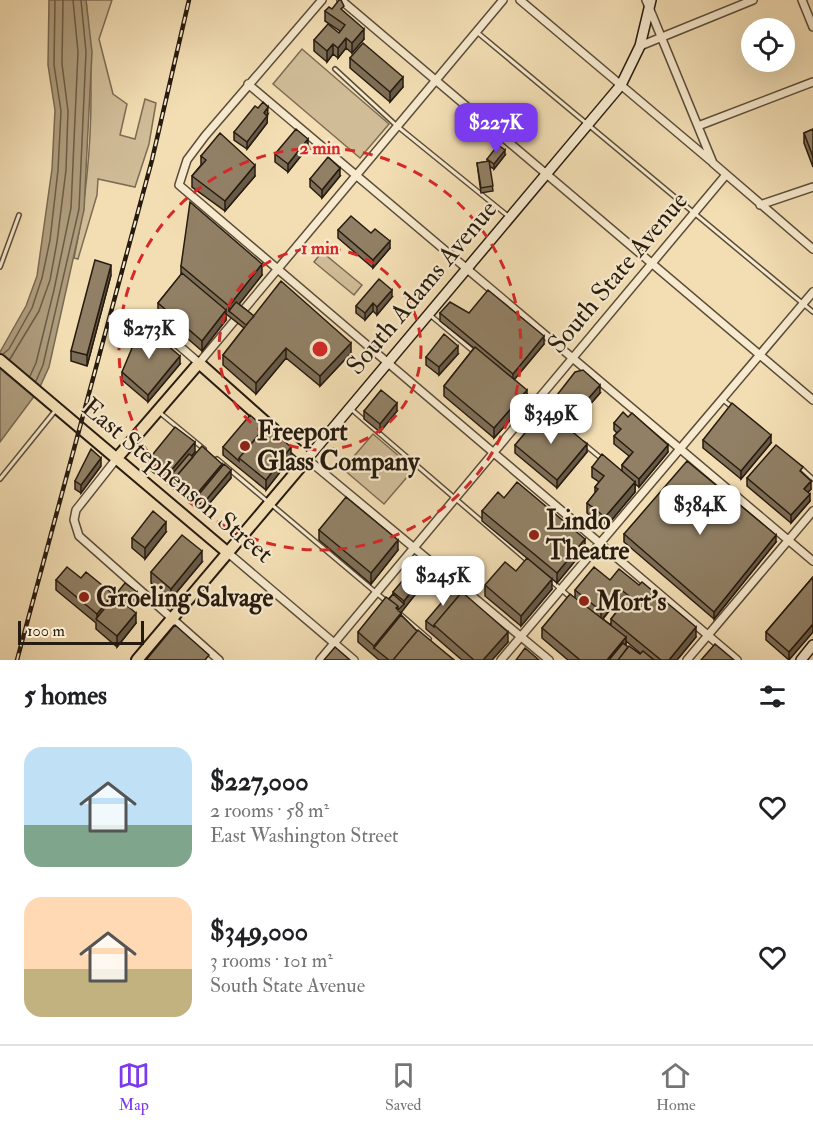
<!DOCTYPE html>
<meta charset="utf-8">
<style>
:root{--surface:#fff;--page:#f2f2f2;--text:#202124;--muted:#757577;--line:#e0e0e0;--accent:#7c3aed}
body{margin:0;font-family:"IM FELL Double Pica",serif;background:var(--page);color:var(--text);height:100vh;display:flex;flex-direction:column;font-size:22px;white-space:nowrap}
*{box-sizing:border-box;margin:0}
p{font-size:20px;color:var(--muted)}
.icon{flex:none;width:33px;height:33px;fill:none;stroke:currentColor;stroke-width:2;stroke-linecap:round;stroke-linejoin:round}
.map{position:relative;height:660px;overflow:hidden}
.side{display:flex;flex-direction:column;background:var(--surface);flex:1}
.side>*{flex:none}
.fabs{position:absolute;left:741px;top:18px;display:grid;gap:12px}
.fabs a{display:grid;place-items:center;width:54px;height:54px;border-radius:50%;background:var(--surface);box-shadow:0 6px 24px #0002;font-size:30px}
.scale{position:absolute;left:18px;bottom:15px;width:126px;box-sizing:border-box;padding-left:6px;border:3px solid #271b10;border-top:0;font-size:16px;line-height:21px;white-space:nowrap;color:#271b10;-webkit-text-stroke:4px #f7eace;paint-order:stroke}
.price{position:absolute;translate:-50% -51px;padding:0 14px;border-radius:12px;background:#fff;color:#222;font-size:20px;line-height:39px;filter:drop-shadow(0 2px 3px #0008)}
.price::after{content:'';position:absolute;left:50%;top:36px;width:18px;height:14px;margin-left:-9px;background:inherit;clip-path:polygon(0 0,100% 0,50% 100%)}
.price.active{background:var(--accent);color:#fff}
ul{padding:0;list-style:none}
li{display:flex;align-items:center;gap:18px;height:150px;padding:0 24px}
li span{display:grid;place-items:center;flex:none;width:168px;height:120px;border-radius:18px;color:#555}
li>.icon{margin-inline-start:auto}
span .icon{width:72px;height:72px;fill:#fffc;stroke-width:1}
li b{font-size:26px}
h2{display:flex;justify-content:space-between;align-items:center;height:72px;padding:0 24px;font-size:26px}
.tab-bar{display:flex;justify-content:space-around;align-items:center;height:84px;border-top:2px solid var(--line);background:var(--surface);font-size:16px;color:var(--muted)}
.tab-bar a{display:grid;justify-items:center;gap:3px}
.tab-bar .active{color:var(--accent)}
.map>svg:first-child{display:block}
</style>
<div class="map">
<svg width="813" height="660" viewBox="0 0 813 660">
<rect width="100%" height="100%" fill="#f3deb4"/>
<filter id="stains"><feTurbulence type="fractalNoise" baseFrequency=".00333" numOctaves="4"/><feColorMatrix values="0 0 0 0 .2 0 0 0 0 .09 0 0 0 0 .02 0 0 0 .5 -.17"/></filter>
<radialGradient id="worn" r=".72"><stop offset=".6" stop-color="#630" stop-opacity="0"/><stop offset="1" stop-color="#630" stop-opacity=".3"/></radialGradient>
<!-- green -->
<path fill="#d0bd98" stroke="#7c6c54" stroke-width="1.5" d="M86,0H112L99,39L113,94L127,104L120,135L135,139L145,99L156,103L149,144L135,187L98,179L97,195L78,259L74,258C92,174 95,85 86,0Z
M302,49L389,124L360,158L273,84Z
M322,252L362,285L354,295L314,262Z
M373,434L414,469L384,504L343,469Z"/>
<!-- water -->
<path fill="#ae9c7c" stroke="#786851" stroke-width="1.5" d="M49,0H86L92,52L84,210L49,367L38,391L0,442V352L26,306L37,276L52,169L55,110L48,65Z"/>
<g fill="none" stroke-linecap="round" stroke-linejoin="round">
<!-- shore -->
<path stroke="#6a5c46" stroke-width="1.5" d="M3,354L9,349L32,308L42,278L50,240L58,170L61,111L54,65L55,0
M10,359L39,311L50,280L57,242L66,170L68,111L62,64L63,0
M30,376L36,363L54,290L71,208L78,52L73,0
M36,381L43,365L79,209L86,52L81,0"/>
<!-- lane casing -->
<g stroke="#5a4c39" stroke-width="6">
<path id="lane" d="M478,33L813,312
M335,69L397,126L508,216
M0,267L19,215
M430,315L473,351
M524,394L547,413
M722,399L733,408
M351,409L528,561
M159,412L204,449
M584,444L602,459
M217,459L267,501
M801,468L813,479
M0,479L55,411
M272,505L386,601
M549,579L571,598
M400,614L429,639"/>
</g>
<!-- street casing -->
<g stroke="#5a4c39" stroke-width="10">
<path id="street" d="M322,0L205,136L187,160L179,185L737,660
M341,0L813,400
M520,0L711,161
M646,0L713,163L813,249
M802,0L813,27
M640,46L753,0
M248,84L813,561
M698,126L813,82
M760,205L813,187
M145,316L199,363L503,0
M117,458L76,510L74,520L79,536L219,660
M307,459L549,660
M227,552L354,660
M320,660L725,176
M501,660L813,292
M687,660L813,511"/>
</g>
<!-- secondary casing -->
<g stroke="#271b10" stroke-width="12">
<path id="secondary" d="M307,459L621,85L640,46L651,0
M801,660L813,645"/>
</g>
<!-- primary casing -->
<g stroke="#271b10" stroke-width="14">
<path id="primary" d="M0,360L227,552
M117,458L199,363L307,459L137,660"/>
</g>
<!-- lane -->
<use href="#lane" stroke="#f7eace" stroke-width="3"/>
<!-- street -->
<use href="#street" stroke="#f7eace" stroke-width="7"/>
<!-- secondary -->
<use href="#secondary" stroke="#f7eace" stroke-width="9"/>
<!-- primary -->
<use href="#primary" stroke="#f3deb4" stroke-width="10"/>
<!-- rail casing -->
<g stroke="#271b10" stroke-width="4.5">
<path id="rail" d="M17,660L152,160L189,0"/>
</g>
<!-- rail -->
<use href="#rail" stroke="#f7eace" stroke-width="2" stroke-dasharray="7" stroke-linecap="butt"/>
</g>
<!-- wall -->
<path fill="#7d6e57" stroke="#271b10" stroke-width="1.5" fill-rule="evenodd" d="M332,9L344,12L364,39L352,53L346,48L338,58L333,54L327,62L314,51V40L339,33L340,31L325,21V11Z
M350,58L403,87L390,102L350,68Z
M268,114L267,116V123L247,149L234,140V132Z
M813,129V167L804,143V133Z
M308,147L288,172L275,162V154Z
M505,155L494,169L489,166L493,191L481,193L477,163L487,162V159Z
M201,156L255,176L225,211L192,187V176L201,165Z
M340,176L322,198L310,187V179Z
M338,230L371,233L390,248L373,268L338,238Z
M181,266L262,275L239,304L254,316L351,353L320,386L286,358L256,394L223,365V355L244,328L226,314V320L202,351L158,313V303L181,275Z
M111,275L87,366L71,361V351Z
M392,297L377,315L373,311L365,320L356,313V306Z
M440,313H469L544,344L514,380L527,401L494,438L444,396V386L474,348L440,321Z
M458,354L439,375L426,365V357Z
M180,364L148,402L122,380V372Z
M600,393L569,429L550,411V404Z
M364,411H397L380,432L364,419Z
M614,423L668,452L639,487L635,484V492L605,528L587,513V503L595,493V487L599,482L592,477V467L622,471V465L629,456L614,444V436L617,433L614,430Z
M703,440L771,443L741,479L703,448Z
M515,445L587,452L557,488L515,453Z
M223,447L291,458L266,490L223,455Z
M195,452L191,456L193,457L222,466L231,478L202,512L149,469V459Z
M101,466L81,493L75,489V481Z
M803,474L811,489L808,492L810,501L791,523L747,486V478Z
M504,498L585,549L557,583L482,521V511Z
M319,530L398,550L371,584L319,540Z
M166,532L145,559L132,548V538Z
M624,534L776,542L714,619L624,542Z
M202,562L171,599L151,583V572Z
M516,571L552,589L521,626L485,596V585Z
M813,577L789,660L766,640V632Z
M81,578L113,598L137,602L131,609L136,623L117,647L96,629V623L56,590V580Z
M610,580L696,637L677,660H568L542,638V628L575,598V590ZM619,598L624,603L611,619V625L603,619ZM626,641L640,653V654L626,646Z
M418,591L401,612V615L417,631L454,660H379L358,642V632L393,594V592Z
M426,621L508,642L492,660H462L426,629Z"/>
<!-- shaded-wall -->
<path fill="#665a47" stroke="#271b10" stroke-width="1.5" d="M364,29V39L352,53V43Z
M346,38V48L338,58V48Z
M333,44V54L327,62V51Z
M403,77V87L390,102V92Z
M268,107L267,123L247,149V142L264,113Z
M308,139V147L288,172V164Z
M505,150V155L494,169V164Z
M255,165V176L225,211V201Z
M340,168V176L322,198V190Z
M390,241V248L373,268V260Z
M262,264V275L232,313L229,311V306Z
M111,265V275L87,366V355Z
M392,290V297L377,315V307Z
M373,303V311L365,320V313Z
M226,310V320L202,351V341Z
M544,336V344L513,381V374Z
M351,343V353L320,386V376Z
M458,346V354L439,375V367Z
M286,348V358L256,394V383Z
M180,356V364L148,402V395Z
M600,385V393L569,429V421Z
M527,390V401L494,438V428Z
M397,403V411L380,432V424Z
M771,435V443L741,479V471Z
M195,442V452L170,481L168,479V484V474Z
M587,444V452L557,488V480Z
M668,445V452L639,487V479Z
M291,447V458L266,490V480Z
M101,458V466L81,493V485Z
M222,464V474L195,499V496Z
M231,470V478L202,512V505Z
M811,481V489L804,497V489Z
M635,482V492L605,528V517Z
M810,494V501L791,523V515Z
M166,522V532L145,559V548Z
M776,535V542L714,619V612Z
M585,539V549L557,583V573Z
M398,540V550L371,584V573Z
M202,551V562L171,599V589Z
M552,579V589L521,626V616Z
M418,583V591L396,619V608L398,606L404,604V601Z
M619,588V598L601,621V611Z
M137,592V602L126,615V605Z
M113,594V604L97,620V614Z
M136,613V623L117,647V636Z
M401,613V623L374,648V646Z
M813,624V632L789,660V652Z
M696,627V637L677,660H669Z
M508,632V642L492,660H483Z
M626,637V647L615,660H607Z"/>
<!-- building -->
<path fill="#918065" stroke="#271b10" stroke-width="1.5" d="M339,0H341L344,6L341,9L364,29L352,43L346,38L338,48L333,44L327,51L314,40L328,24L339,33L345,25L325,11L329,7L332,9Z
M363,43L403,77L390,92L350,58Z
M263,102L268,107L264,113L267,116L247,142L234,132L255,106L258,108Z
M296,129L308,139L288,164L275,154Z
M813,129V157L804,133Z
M220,133L255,165L225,201L192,176L206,160L201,156Z
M498,145L505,150L494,164L487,159Z
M328,157L340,168L322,190L310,179Z
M489,161L493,186L481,188L477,163Z
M190,202L262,264L229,306L181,266Z
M351,216L371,233L375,229L390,241L373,260L338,230Z
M95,260L111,265L87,355L71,351Z
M182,273L226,310L202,341L158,303Z
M379,279L392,290L377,307L373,303L365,313L356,306Z
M281,281L351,343L320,376L286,348L256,383L223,355Z
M488,290L544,336L513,374L440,313L450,302L469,313Z
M236,302L254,316L246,325L229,311Z
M142,324L180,356L148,395L122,372Z
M444,334L458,346L439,367L426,357Z
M475,347L527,390L494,428L444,386Z
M583,370L600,385L569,421L550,404L575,372Z
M381,390L397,403L380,424L364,411Z
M732,403L771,435L741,471L703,440Z
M545,409L587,444L557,480L515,445Z
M623,412L628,417L632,413L668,445L639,479L622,465L633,452L614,436L621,429L614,423Z
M250,415L265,428L239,458V461L223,447Z
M266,426L291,447L266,480L239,458Z
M175,427L195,442L168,474L149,459Z
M776,445L803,467L800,471L811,481L804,489L810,494L791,515L747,478Z
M202,446L222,464L195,496L174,479Z
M91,449L101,458L81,485L75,481Z
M189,454L193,457L174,479V484L168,479Z
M602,454L635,482L605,517L587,503L598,489L595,487L604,476L592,467Z
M687,461L776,535L714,612L624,534Z
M224,464L231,470L202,505L195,499Z
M517,482L585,539L557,573L482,511L498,492L504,498Z
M346,497L398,540L371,573L319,530Z
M153,511L166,522L145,548L132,538Z
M182,535L202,551L171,589L151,572Z
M527,558L552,579L521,616L485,585L505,562L516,571Z
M67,567L81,578L86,572L113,594L97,614L56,580Z
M594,567L610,580L619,569L639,585L642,582L696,627L669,660H661L611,619L629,596L619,588L601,611L575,590Z
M408,574L418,583L404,601L393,592Z
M813,577V624L789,652L766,632Z
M125,583L137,592L126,605L136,613L117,636L96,619Z
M454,588L461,593L434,625V627L426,621Z
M462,592L508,632L483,660H474L434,625Z
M393,594L404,604L398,610V606L389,599Z
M570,594L626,637L607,660H580L542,628Z
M386,597L398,606L396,608L401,613L374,646L358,632Z
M401,615L417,631L393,660H389L374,648Z
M175,625L209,655L205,660H146Z
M418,630L454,660H393Z
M623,643L628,647L618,660H609Z
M715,644L734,660H701Z
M629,646L640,654L643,651L654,660H618Z
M335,647L350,660H324Z
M525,648L539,660H516Z"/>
<!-- distance rings -->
<g fill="none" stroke="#d62828" stroke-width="3" stroke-dasharray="10 8">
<circle cx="320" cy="349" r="101"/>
<circle cx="320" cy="349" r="201"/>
</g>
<!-- markers -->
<g fill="#8f2418" stroke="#f7eace" stroke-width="2">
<circle cx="245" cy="446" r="6"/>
<circle cx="534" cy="535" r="6"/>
<circle cx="84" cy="597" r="6"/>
<circle cx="584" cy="601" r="6"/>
</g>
<g text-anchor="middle" stroke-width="4.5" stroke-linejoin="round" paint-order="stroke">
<!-- street labels -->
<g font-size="26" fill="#271b10" stroke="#f7eace">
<text transform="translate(617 272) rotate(-50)" y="9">South State Avenue</text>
<text transform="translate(421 287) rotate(-50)" y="9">South Adams Avenue</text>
<text transform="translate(178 480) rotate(40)" y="9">East Stephenson Street</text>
</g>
<!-- poi labels -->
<g font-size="26" font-weight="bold" fill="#271b10" stroke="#f7eace" text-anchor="start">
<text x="257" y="440">Freeport<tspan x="257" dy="30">Glass Company</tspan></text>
<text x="546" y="529">Lindo<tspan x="546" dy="30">Theatre</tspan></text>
<text x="96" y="606">Groeling Salvage</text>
<text x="596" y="610">Mort's</text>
</g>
</g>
<circle cx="320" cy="349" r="9" fill="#d62828" stroke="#f7eace" stroke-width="3"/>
<g font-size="18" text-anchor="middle" font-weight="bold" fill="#d62828" stroke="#f7eace" stroke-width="4.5" stroke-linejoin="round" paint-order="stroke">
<text x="320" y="154">2 min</text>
<text x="320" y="254">1 min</text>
</g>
<rect width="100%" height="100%" filter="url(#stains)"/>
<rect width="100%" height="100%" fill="url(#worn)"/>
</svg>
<div class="fabs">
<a><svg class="icon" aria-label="locate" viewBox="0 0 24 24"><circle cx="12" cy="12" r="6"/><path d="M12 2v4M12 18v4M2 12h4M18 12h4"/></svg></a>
</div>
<div class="scale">100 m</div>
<b class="price active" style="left:496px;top:154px">$227K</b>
<b class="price" style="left:149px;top:360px">$273K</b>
<b class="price" style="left:551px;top:445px">$349K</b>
<b class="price" style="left:700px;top:536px">$384K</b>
<b class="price" style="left:443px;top:607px">$245K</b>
</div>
<section class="side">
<h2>5 homes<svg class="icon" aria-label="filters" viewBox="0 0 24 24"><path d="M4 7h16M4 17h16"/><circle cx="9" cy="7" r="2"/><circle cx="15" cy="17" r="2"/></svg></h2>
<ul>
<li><span style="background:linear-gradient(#bfe0f5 65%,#7fa58c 0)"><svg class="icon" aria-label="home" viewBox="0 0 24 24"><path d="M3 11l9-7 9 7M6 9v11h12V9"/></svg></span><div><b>$227,000</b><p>2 rooms · 58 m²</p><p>East Washington Street</p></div><svg class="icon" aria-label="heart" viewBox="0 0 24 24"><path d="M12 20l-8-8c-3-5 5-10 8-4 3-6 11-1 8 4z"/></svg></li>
<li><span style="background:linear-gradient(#ffd9b3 60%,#c2b280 0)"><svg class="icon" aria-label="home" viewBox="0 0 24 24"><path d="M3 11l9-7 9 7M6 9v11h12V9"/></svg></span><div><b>$349,000</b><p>3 rooms · 101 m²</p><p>South State Avenue</p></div><svg class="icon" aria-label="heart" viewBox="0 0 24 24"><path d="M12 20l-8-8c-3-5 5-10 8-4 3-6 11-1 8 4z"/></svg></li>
</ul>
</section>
<nav class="tab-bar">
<a class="active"><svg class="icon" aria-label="map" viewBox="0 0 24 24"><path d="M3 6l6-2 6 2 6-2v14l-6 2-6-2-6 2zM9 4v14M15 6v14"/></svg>Map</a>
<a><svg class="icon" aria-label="saved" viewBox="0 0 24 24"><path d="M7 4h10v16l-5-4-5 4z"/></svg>Saved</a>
<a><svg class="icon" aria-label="home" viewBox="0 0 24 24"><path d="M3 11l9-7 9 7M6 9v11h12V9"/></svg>Home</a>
</nav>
